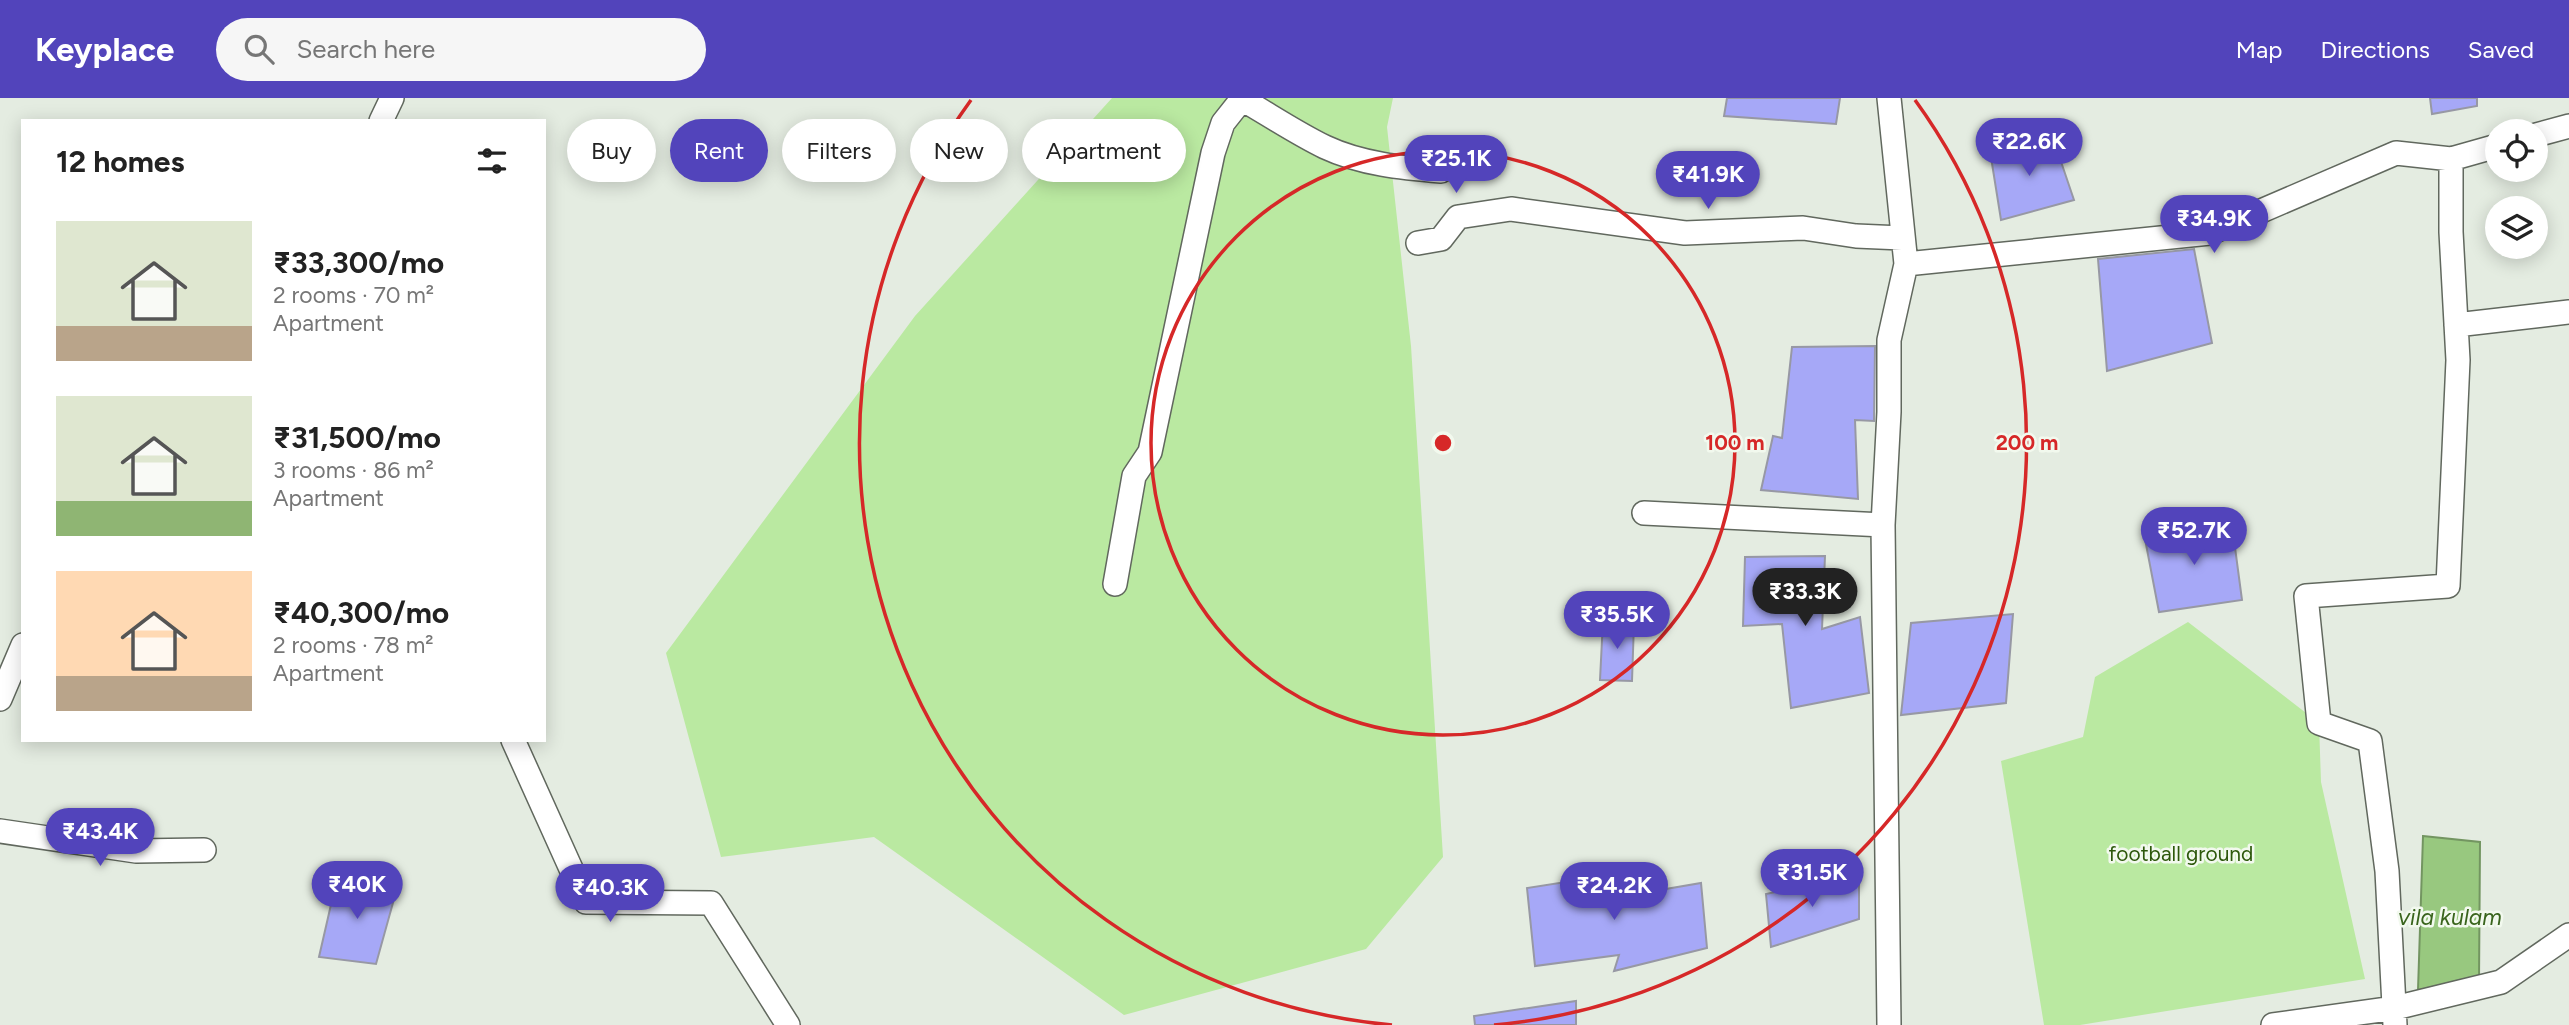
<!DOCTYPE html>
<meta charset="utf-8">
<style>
:root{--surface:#fff;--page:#f6f6f6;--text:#222;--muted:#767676;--accent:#5244bb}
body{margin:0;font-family:Figtree,sans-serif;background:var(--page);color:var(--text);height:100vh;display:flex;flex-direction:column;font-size:26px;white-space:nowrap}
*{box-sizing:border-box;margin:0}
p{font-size:23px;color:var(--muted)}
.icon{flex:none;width:38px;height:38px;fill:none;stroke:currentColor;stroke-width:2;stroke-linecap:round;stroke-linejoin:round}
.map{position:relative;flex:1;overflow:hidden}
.details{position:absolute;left:21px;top:21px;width:525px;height:623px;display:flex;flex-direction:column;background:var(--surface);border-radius:0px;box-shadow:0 4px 18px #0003}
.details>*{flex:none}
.guide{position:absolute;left:567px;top:21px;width:665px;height:63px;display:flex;gap:14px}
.tools{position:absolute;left:2485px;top:21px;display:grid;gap:14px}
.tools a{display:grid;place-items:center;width:63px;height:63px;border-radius:50%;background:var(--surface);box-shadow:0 4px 18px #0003;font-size:35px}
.price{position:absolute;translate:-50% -60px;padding:0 16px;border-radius:24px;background:var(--accent);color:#fff;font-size:23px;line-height:46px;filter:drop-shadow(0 2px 4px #0008)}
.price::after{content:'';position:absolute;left:50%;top:42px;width:21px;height:16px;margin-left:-10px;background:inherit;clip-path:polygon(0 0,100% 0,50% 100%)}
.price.on{background:#222;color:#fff}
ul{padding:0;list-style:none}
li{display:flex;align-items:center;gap:21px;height:175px;padding:0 35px}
li span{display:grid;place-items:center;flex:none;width:196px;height:140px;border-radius:0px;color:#555}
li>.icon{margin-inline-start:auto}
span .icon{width:84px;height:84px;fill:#fffc;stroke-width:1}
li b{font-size:30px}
h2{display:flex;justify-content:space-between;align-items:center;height:84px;padding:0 35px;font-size:30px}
.tag{padding:0 24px;border-radius:32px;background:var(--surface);box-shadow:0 4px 18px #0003;font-size:24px;line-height:63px}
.tag.on{background:var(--accent);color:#fff}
header{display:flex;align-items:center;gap:42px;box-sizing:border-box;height:98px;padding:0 35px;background:var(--accent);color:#fff}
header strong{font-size:33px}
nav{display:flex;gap:38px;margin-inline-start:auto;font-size:24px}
.search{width:490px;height:63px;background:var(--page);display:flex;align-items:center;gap:18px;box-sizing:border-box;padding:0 24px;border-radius:38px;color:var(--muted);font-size:26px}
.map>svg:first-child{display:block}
</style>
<header>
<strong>Keyplace</strong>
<div class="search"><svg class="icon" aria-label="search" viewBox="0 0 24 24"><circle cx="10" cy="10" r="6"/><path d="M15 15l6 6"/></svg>Search here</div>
<nav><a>Map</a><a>Directions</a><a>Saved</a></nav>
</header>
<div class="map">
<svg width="2569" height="927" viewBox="0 0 2569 927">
<rect width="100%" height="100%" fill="#e4ece1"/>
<!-- green -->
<path fill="#bae9a1" d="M1112,0H1393L1387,29L1411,248L1443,759L1366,851L1124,917L874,739L721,759L666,555L915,218Z
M2188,524L2319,625L2321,684L2365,881L2080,927H2044L2001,663L2083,639L2095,579Z"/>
<!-- water -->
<path fill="#98c87f" stroke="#739561" stroke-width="2" d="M2423,738L2480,744L2479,884L2418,892Z"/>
<!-- building -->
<path fill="#a6a8f7" stroke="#9798a4" stroke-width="2" d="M1727,0H1840L1836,26L1724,18Z
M2430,0H2477V8L2432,16Z
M2053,40L2074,102L2001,122L1990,53Z
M2194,151L2212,245L2107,273L2098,161Z
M1875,248L1874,323L1855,322L1858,401L1761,392L1773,338L1782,340L1792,249Z
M2232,427L2242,502L2159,514L2144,436Z
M1825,458L1822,531L1860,519L1869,595L1791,610L1782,526L1743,528L1745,459Z
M2013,516L2006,605L1901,617L1911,525Z
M1603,522L1634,525L1632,583L1600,582Z
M1630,774L1625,798L1701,785L1707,850L1614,873L1619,857L1535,868L1527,790Z
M338,776L396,794L376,866L319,859Z
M1859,776V821L1771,849L1766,796Z
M1576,903V927H1475L1474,918Z"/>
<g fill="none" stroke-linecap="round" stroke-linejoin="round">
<!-- minor casing -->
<g stroke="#61685e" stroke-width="26">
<path id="minor" d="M1240,0C1268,16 1296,35 1325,49C1361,66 1403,70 1441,73
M381,23L392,0
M2536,37L2569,28
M1418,145L1441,141L1458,119L1511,111L1685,135L1803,130L1856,138L1902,140
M1906,166L2210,135L2396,55L2451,61L2497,48
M2456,227L2569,214
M1644,415L1883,427
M1115,486L1134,378L1150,354L1213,55L1223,25L1242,1
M0,601L23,547
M513,642L586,804L711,805L788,927
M0,733L136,753L204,752
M1889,927L1883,427L1889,314V242L1906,166L1889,0
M2273,927L2395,910L2501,884L2569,837
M2395,927L2387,773L2370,643L2319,625L2306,498L2448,488L2458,262L2451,134V61"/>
</g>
<!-- minor -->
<use href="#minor" stroke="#fff" stroke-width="23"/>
</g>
<!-- distance rings -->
<g fill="none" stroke="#d62828" stroke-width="3.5">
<circle cx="1443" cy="345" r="292"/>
<path d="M1392 927A584 584 0 0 1 971 2M1915 2A584 584 0 0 1 1494 927"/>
</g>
<g text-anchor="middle" stroke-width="5" stroke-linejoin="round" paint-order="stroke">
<!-- park labels -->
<g font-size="21" fill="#2d580b" stroke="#f2f9ee">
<text x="2181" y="763">football ground</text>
</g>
<!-- water labels -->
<g font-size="23" font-style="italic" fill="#39641c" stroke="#f2f9ee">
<text x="2450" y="827">vila kulam</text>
</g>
</g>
<circle cx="1443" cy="345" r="10" fill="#d62828" stroke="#f2f9ee" stroke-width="3.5"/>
<g font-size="21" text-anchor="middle" font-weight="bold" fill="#d62828" stroke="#f2f9ee" stroke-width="5" stroke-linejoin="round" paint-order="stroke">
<text x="1735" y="352">100 m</text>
<text x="2027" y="352">200 m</text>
</g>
</svg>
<div class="tools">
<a><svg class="icon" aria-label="locate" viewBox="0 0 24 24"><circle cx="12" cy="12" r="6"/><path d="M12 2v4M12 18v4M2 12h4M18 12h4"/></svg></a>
<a><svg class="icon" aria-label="layers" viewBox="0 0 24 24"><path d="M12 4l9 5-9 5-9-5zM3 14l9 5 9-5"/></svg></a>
</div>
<b class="price" style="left:2029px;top:80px">₹22.6K</b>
<b class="price" style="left:1456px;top:97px">₹25.1K</b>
<b class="price" style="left:1708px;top:113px">₹41.9K</b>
<b class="price" style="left:2214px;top:157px">₹34.9K</b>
<b class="price" style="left:2194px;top:469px">₹52.7K</b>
<b class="price on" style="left:1805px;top:530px">₹33.3K</b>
<b class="price" style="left:1617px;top:553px">₹35.5K</b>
<b class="price" style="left:100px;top:770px">₹43.4K</b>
<b class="price" style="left:1812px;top:811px">₹31.5K</b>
<b class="price" style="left:357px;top:823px">₹40K</b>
<b class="price" style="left:1614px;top:824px">₹24.2K</b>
<b class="price" style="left:610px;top:826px">₹40.3K</b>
<div class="guide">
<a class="tag">Buy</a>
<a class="tag on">Rent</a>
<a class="tag">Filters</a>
<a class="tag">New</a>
<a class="tag">Apartment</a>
</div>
<section class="details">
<h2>12 homes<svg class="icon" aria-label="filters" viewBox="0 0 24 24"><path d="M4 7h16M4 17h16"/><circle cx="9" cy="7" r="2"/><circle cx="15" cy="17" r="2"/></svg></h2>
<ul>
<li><span style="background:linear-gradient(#dfe7d0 75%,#b9a48a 0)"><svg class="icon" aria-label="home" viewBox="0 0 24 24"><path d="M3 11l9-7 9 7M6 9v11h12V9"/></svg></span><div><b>₹33,300/mo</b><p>2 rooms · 70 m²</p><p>Apartment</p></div></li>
<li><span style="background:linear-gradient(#dfe7d0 75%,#8fb573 0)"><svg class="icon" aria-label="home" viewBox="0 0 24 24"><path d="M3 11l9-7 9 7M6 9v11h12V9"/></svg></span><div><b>₹31,500/mo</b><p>3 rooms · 86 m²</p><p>Apartment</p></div></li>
<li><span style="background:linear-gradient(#ffd9b3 75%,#b9a48a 0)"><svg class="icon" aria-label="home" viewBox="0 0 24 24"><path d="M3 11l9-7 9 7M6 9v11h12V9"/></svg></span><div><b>₹40,300/mo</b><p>2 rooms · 78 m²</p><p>Apartment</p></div></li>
</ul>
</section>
</div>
